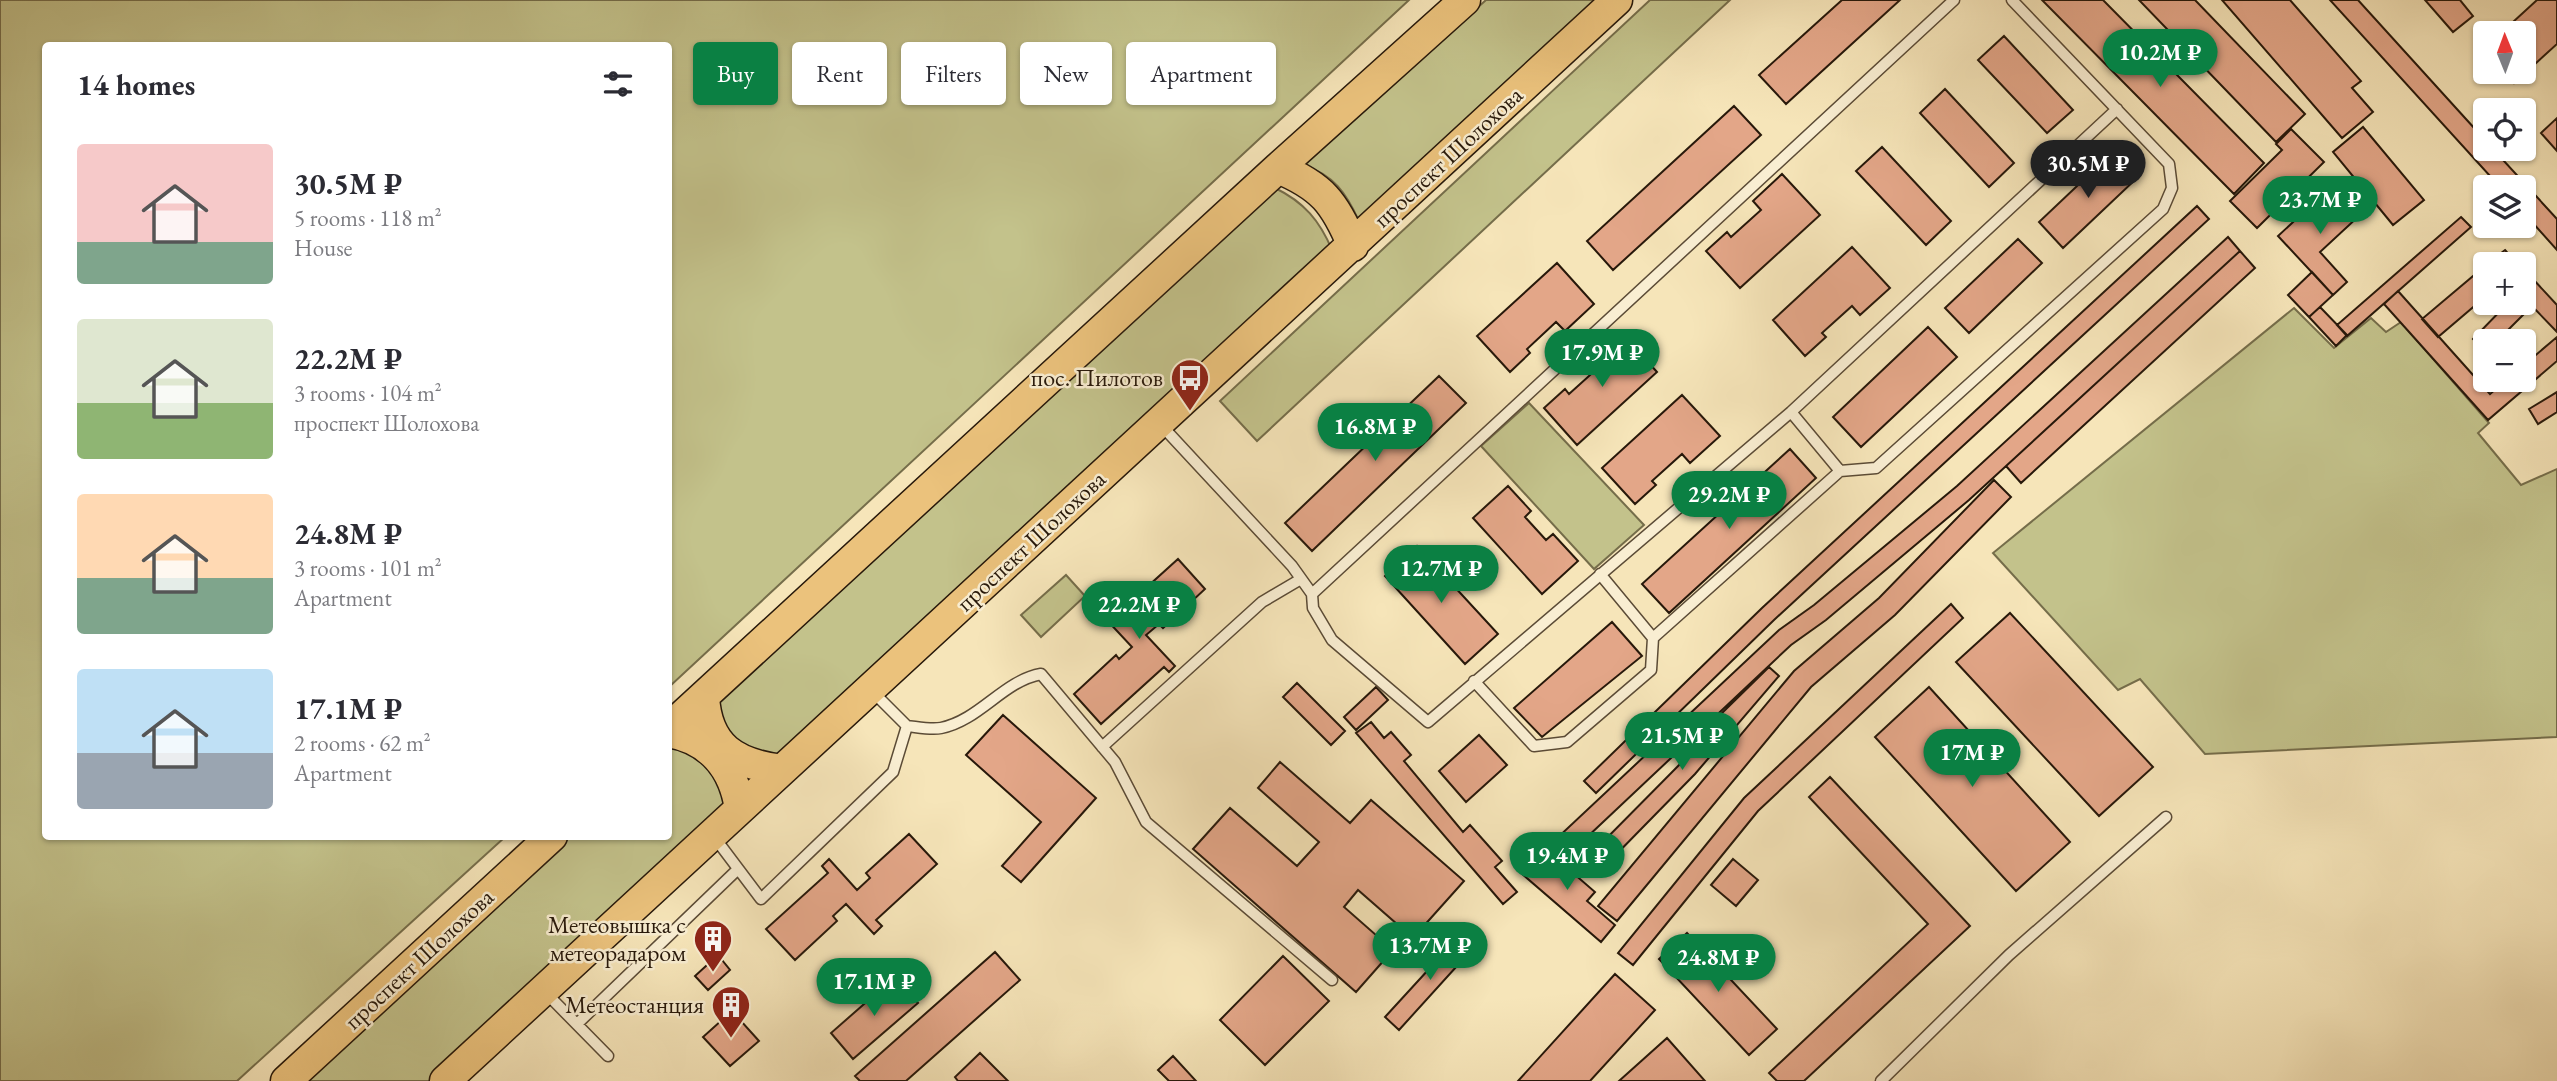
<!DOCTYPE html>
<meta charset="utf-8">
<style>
:root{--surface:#fff;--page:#f2f2f3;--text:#2b2b33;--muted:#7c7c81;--accent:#0b8043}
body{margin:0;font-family:"EB Garamond",serif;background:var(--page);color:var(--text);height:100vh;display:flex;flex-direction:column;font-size:26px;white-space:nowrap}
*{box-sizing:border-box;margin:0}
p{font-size:23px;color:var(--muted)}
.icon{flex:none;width:38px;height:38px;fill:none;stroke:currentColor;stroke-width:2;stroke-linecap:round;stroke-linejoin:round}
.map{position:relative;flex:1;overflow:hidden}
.details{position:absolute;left:42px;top:42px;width:630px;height:798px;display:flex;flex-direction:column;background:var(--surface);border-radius:7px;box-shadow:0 2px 5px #0004}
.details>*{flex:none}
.guide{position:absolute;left:693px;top:42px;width:665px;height:63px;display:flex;gap:14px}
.needle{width:46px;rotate:359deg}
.buttons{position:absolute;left:2473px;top:21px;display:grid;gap:14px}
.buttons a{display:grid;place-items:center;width:63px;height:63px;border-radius:7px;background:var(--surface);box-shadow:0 2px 5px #0004;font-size:35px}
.price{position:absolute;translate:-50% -60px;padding:0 16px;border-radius:24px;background:var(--accent);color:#fff;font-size:23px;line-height:46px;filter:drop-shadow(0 2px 4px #0008)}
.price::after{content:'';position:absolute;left:50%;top:42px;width:21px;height:16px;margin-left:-10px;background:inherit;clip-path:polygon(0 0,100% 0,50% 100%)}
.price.on{background:#222;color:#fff}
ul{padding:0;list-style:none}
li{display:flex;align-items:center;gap:21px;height:175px;padding:0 35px}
li span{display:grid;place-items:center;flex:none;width:196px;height:140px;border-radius:7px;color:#555}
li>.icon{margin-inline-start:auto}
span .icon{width:84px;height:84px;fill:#fffc;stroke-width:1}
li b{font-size:30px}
h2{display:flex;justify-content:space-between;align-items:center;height:84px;padding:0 35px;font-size:30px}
.chip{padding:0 24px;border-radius:7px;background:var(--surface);box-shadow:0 2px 5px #0004;font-size:24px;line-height:63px}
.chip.on{background:var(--accent);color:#fff}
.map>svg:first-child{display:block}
</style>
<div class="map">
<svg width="2557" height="1081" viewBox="0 0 2557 1081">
<rect width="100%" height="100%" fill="#f6e5b9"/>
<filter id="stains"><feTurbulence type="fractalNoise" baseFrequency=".00286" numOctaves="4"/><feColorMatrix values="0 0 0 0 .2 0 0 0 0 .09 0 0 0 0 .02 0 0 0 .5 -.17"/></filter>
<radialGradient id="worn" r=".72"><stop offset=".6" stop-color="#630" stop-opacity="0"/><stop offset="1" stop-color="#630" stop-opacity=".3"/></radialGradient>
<!-- green -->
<path fill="#c3c28b" stroke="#756d4a" stroke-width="2" d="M0,0H1409L669,687L668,46H46V836L505,837L237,1081H0Z
M1486,0H1596L1359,221C1346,193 1334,175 1303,165Z
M1650,0H1730L1257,441L1220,401Z
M1275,188C1304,202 1320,221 1332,250L779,759L763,757L725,734L714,701Z
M2294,308L2334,348L2371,318L2386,332L2401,322L2489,423L2478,433L2521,485L2557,469V737L2205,754L2140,679L2118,690L1993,553Z
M1529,403L1644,525L1594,569L1481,446Z
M1066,575L1085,596L1041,637L1021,615Z
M668,744L705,756L731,804L430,1081H302L568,837L668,836Z"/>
<!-- building -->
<path fill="#e3a688" stroke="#27180a" stroke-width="2" d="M1842,0H1900L1786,104L1759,75Z
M2042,0H2103L2264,163L2234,194Z
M2139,0H2195L2305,114L2276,142Z
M2222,0H2290L2361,81L2352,88L2373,112L2342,138Z
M2330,0H2358L2485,140V149H2493L2557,219V250L2524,213V187H2500Z
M2425,0H2460L2473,16L2453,32Z
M2537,0H2557V44L2514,83L2504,72H2524V33H2501Z
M2004,36L2073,110L2047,133L1978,60Z
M1945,89L2014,163L1989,187L1920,113Z
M1734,106L1761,135L1613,270L1587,241Z
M2557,118V151L2541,133Z
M2363,127L2424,200L2393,225L2333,152Z
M2291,129L2324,162L2257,228L2230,201L2282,150L2276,144Z
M1882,147L1951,221L1926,245L1856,171Z
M2113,152L2137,178L2063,248L2039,222Z
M1782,174L1820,215L1740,288L1706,251L1727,232L1731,237L1761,210L1753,201Z
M2332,186L2360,215L2320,252L2347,282L2333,295L2278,236Z
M2197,206L2209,219L1774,620L1596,793L1584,781L1762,608Z
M2461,217L2471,227L2347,336L2337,325Z
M2228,237L2240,251L1969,500L1826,620L1791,645L1567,856L1554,841L1779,630L1814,605L1957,486Z
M2018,239L2042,263L1969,333L1945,308Z
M1852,247L1890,288L1860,315L1852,306L1822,333L1826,337L1805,356L1773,320Z
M2505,250L2517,264H2487Z
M2240,251L2255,268L2021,483L2006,466Z
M1557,263L1594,304L1565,331L1556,322L1527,349L1530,353L1510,372L1477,336Z
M2485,266V297L2438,337L2422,319Z
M2312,272L2333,295L2309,317L2288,295Z
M2532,278L2557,305V332L2532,306L2497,341H2485V351L2473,339L2508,303H2524V287Z
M2398,291L2490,394L2506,380H2524V365L2557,337V361L2488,420L2384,304Z
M2320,307L2347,335L2336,346L2309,317Z
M1928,327L1957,357L1861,447L1833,417Z
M1620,331L1657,372L1577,445L1544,408L1565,389L1569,394L1599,367L1591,358Z
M1439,376L1466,403L1312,551L1285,523Z
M2557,392V412L2538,424L2529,409Z
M1682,395L1720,436L1690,463L1682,454L1652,481L1656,485L1635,504L1602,468Z
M1790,449L1816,478L1669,613L1642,584Z
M1994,480L2011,497L1895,615L1811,687L1617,921L1598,906L1794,671L1879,598Z
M1508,486L1531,511L1525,517L1546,540L1553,534L1578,561L1542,594L1473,518Z
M1417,546L1498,634L1465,664L1385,576Z
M1178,559L1205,589L1163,628L1159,624L1146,635L1175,666L1169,672L1164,667L1101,724L1074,694L1116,655L1119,659L1132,647L1104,617L1111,610L1116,615Z
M1951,604L1963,618L1758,811L1633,965L1618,953L1744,798Z
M2010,613L2153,767L2099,816L1956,662Z
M1612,622L1642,656L1542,737L1514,708Z
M1769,667L1779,676L1695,774L1598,873L1585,860L1682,762L1720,715Z
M1297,683L1345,731L1331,745L1283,697Z
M1376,687L1388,700L1356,730L1344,717Z
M1929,687L2070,842L2016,891L1875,737Z
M1003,715L1096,798L1021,882L1002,866L1041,822L966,755Z
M1371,722L1384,738L1391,732L1411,755L1404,761L1463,832L1470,825L1502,861L1495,867L1517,892L1503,904L1356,733Z
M1479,735L1507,765L1466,802L1439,771Z
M1280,762L1350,823L1371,800L1464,881L1413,938L1358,890L1344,907L1393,950L1356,992L1193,849L1230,808L1297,866L1319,842L1258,788Z
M1830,777L1970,926L1804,1081H1777L1769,1073L1928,924L1809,797Z
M909,834L937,864L876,920L882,926L874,934L846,904L833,916L837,921L795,960L766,929L828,873L822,866L829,859L857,890L870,878L866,873Z
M1543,847L1595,892L1587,901L1615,925L1601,942L1521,873Z
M1733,859L1758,880L1736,906L1711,885Z
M1462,933L1476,945L1399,1030L1385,1017Z
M1687,933L1777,1029L1749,1055L1659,959Z
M995,952L1020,980L906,1081H860L855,1076Z
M718,955L730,970L708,990L695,976Z
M1283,956L1329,1001L1265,1065L1220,1020Z
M1615,974L1655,1010L1590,1081H1518Z
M895,977L918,1003L853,1059L831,1033Z
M732,1011L759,1041L730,1066L703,1037Z
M1667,1038L1705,1081H1619Z
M980,1053L1008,1081H958L955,1077Z
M1173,1056L1196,1081H1169L1158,1070Z"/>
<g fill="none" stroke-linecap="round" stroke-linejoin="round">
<!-- service casing -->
<g stroke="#5b4b36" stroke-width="13">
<path id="service" d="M1791,412L1840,471
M1162,426L1292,566L1312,594L1313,608L1332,640L1428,722L1791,412L2117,109
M1600,574L1653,638
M1312,594L1954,0
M1474,681L1534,746L1567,742L1651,670L1653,638L1840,471L1876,468L2163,209L2172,188L2169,164L2012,0
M873,692L907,726C917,727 931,730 941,728C980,720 1003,681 1041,674L1115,762L1146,822L1332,980
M1102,747L1262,602L1301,579
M715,838L761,899L893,772L907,726
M546,993L608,1056
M577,1024L737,870
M1881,1081L2009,955L2166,817"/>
</g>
<!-- primary casing -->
<g stroke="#27180a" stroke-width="33">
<path id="primary" d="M1278,168C1322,186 1335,203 1353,246
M704,697C707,747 735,764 782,770
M668,729L1278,168L1465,0
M668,732C710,739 734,768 740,809
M286,1081L552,836
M445,1081L1617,0"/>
</g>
<!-- service -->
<use href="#service" stroke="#f9eed2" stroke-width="10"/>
<!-- primary -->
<use href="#primary" stroke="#ebc27c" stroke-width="30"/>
</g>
<!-- icons -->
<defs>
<g id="bus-pin" transform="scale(2.0125)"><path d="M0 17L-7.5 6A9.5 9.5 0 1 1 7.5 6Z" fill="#8f2418" stroke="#f9eed2"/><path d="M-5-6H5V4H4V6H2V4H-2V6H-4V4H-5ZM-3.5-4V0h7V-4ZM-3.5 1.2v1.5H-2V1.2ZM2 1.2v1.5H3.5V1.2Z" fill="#fff"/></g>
<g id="building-pin" transform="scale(2.0125)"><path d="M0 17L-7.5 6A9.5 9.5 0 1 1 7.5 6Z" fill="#8f2418" stroke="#f9eed2"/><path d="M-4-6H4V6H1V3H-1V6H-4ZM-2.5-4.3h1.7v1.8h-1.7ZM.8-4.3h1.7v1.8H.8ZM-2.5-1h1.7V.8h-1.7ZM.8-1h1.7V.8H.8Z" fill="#fff"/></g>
</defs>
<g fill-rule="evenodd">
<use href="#bus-pin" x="1190" y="378"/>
<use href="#building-pin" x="713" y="939"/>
<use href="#building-pin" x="731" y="1005"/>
</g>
<g text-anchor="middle" stroke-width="5" stroke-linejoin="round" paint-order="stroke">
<!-- street labels -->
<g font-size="24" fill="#27180a" stroke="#f9eed2">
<text transform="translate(1448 157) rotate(-43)" y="8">проспект Шолохова</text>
<text transform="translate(1031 541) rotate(-43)" y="8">проспект Шолохова</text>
<text transform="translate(419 959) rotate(-43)" y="8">проспект Шолохова</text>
</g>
<!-- poi labels -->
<g font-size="24" fill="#27180a" stroke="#f9eed2" text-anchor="end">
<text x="1163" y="386">пос. Пилотов</text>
<text x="686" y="933">Метеовышка с<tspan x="686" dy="28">метеорадаром</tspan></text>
<text x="704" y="1013">Метеостанция</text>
</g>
</g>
<rect width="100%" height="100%" filter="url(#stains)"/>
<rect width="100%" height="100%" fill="url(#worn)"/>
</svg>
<div class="buttons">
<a><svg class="needle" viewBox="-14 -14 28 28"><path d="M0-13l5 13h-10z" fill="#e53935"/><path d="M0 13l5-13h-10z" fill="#7c7c81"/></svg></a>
<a><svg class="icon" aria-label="locate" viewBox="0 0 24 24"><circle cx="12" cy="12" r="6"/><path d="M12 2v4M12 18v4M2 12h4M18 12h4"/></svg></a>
<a><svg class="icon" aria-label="layers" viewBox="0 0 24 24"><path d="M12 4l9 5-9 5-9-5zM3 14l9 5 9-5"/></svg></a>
<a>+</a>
<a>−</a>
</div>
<b class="price" style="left:2160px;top:89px">10.2M ₽</b>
<b class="price on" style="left:2088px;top:200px">30.5M ₽</b>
<b class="price" style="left:2320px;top:236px">23.7M ₽</b>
<b class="price" style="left:1602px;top:389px">17.9M ₽</b>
<b class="price" style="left:1375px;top:463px">16.8M ₽</b>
<b class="price" style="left:1729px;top:531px">29.2M ₽</b>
<b class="price" style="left:1441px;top:605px">12.7M ₽</b>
<b class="price" style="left:1139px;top:641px">22.2M ₽</b>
<b class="price" style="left:1682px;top:772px">21.5M ₽</b>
<b class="price" style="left:1972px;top:789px">17M ₽</b>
<b class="price" style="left:1567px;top:892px">19.4M ₽</b>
<b class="price" style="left:1430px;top:982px">13.7M ₽</b>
<b class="price" style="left:1718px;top:994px">24.8M ₽</b>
<b class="price" style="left:874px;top:1018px">17.1M ₽</b>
<div class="guide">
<a class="chip on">Buy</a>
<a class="chip">Rent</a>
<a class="chip">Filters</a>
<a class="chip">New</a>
<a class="chip">Apartment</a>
</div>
<section class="details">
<h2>14 homes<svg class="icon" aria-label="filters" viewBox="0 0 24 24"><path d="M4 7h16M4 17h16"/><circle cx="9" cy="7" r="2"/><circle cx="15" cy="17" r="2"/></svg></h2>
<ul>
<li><span style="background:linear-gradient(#f6c9c9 70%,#7fa58c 0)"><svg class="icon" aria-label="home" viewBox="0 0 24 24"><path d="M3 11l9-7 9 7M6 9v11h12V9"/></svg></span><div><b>30.5M ₽</b><p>5 rooms · 118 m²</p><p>House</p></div></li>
<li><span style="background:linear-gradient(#dfe7d0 60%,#8fb573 0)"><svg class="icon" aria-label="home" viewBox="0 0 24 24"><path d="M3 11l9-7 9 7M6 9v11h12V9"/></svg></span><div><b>22.2M ₽</b><p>3 rooms · 104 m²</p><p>проспект Шолохова</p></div></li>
<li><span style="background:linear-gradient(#ffd9b3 60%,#7fa58c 0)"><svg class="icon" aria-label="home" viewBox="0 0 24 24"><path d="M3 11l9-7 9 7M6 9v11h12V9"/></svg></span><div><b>24.8M ₽</b><p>3 rooms · 101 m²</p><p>Apartment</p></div></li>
<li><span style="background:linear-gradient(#bfe0f5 60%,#9aa5b1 0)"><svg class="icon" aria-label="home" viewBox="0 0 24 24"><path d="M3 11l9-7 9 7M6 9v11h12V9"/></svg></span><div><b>17.1M ₽</b><p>2 rooms · 62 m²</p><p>Apartment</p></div></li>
</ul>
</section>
</div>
